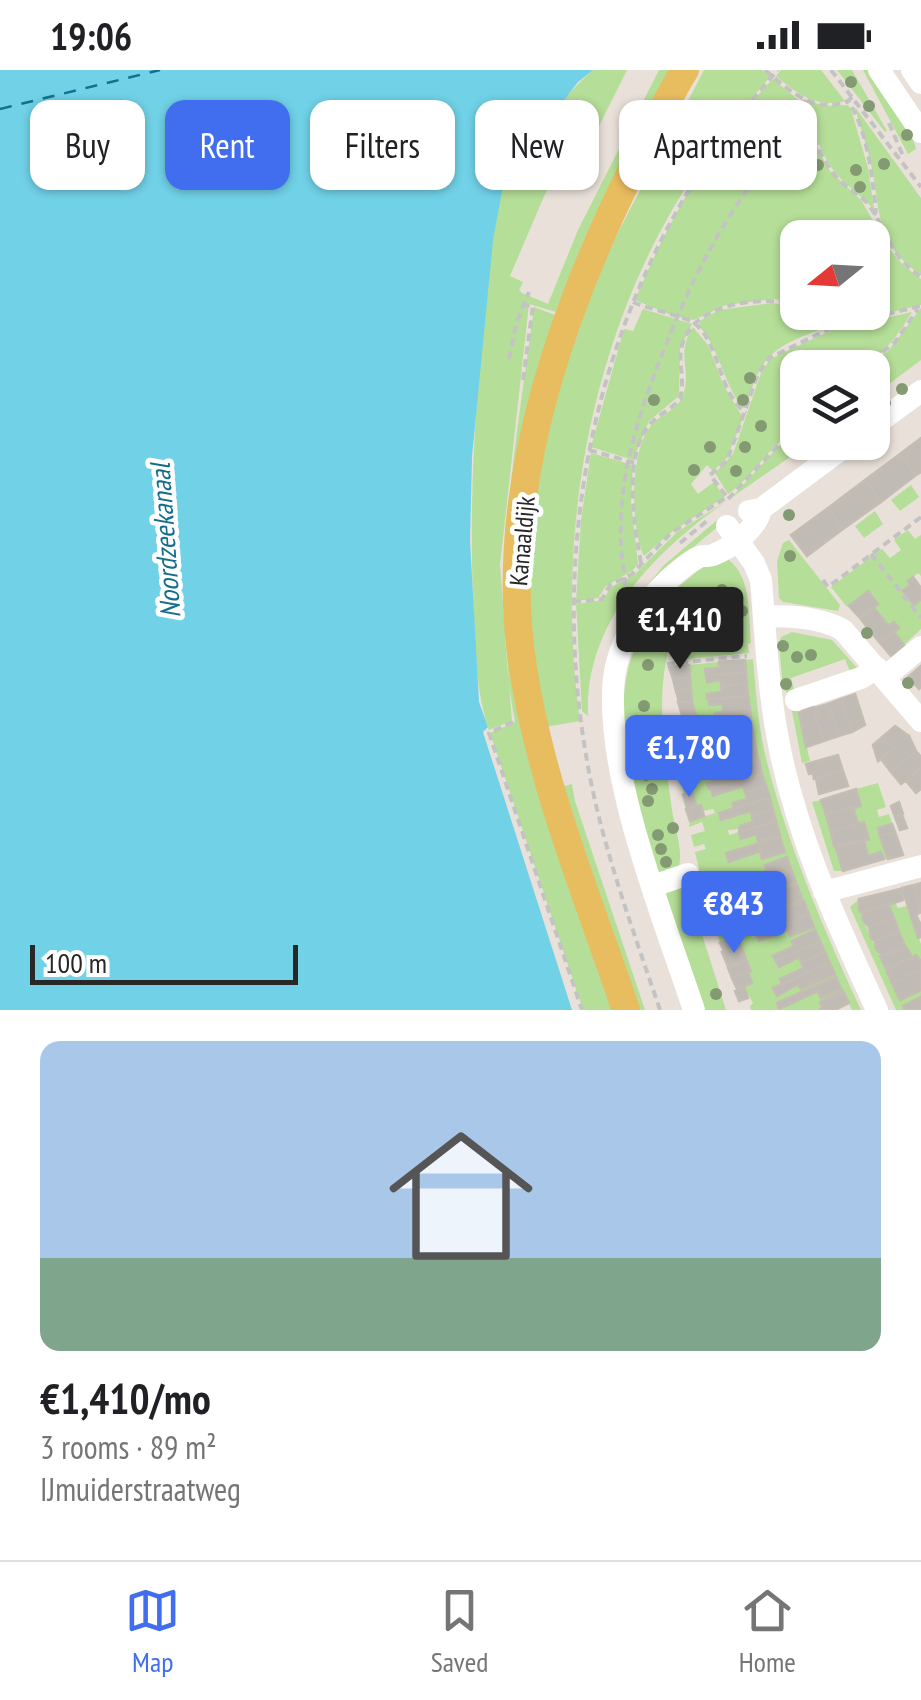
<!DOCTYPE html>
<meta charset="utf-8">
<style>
:root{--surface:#fff;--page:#f6f6f6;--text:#202124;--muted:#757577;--line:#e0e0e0;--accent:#406eef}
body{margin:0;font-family:"PT Sans Narrow",sans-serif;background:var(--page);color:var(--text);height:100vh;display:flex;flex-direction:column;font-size:38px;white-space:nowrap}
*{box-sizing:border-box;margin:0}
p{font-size:32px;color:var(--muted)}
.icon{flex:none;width:55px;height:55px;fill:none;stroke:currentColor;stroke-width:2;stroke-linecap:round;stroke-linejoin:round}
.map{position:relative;height:940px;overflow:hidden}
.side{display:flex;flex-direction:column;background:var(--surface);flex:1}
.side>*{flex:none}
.top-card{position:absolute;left:30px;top:30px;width:862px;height:90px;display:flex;gap:20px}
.needle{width:65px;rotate:252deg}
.controls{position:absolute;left:780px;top:150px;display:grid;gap:20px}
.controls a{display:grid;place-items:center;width:110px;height:110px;border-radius:20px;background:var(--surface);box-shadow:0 2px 8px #0004;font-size:50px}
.scale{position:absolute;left:30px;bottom:25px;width:268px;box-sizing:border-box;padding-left:10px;border:5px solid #272727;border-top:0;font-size:28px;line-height:35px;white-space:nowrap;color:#272727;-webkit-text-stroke:8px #fff;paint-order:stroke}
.price{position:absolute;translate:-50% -85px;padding:0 22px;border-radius:10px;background:var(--accent);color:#fff;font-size:32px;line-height:65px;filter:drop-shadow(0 2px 5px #0008)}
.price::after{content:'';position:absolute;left:50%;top:60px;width:30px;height:22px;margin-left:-15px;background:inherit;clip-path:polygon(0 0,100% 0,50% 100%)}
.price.current{background:#222;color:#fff}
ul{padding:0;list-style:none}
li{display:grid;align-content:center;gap:20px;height:530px;padding:0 40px}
li span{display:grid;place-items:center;height:310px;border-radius:20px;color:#555}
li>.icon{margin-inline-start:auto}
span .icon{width:180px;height:180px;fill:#fffc;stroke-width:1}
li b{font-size:42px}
.tag{padding:0 35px;border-radius:20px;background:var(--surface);box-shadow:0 2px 8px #0004;font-size:35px;line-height:90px}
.tag.current{background:var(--accent);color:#fff}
.status{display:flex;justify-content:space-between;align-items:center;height:70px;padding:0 50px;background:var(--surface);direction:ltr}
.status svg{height:28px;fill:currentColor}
.menu{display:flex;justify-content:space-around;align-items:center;height:140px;border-top:2px solid var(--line);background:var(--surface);font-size:28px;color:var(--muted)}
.menu a{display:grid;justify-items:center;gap:5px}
.menu .current{color:var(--accent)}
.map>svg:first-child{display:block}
</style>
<div class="status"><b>19:06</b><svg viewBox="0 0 49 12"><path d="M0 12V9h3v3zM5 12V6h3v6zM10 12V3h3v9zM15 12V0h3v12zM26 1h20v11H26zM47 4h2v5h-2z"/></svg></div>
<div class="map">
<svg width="921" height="940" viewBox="0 0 921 940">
<rect width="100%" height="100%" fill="#e9e1d9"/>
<!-- green -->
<path fill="#b5de98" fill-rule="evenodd" d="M593,0H627L588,78L574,68L545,124L510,206L523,212L519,220L522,223L548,234L578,160L659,0H671L585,172L556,242L529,234L500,495L512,651L489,660C476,623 476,585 474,547C468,439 475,334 486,227C490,191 490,147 504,114C515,85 569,20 593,0Z
M704,0H762L770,7C738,44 709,81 683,122C587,276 555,473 580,651L545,657C540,629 533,601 531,574C522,460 541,336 586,231C620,152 665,76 704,0Z
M781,0H821L845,31C818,39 796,23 776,6Z
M837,0H852L887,61L885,62Z
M863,0H872L909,55L916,79L908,84Z
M773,9L802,33L811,65L829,100L861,130L889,178L903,195L921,209V235L843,254L820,243L872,242V168H798L797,233L774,229L726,235L694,250L673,246L635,230C668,151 713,70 773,9Z
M809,31L824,36L848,35L851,39L868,98L874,139C865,130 850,118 839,107C821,87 813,59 806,33Z
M855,37L921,128V205C876,174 881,146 872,99C868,78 860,58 855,37Z
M771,233L797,236L798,242L813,243L833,255C782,274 760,279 747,336L743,338C723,313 720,279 699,256L700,251L719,240Z
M534,237L555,245L509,509L617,940H583L490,663L515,652C489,513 516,375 534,237Z
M921,238V290L873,326L872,298L865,297L888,281Z
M643,239L692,254L680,279L679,326L649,351L633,390L591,377L624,259L633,261Z
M912,242C876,302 861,298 798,298L797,358C770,375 754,405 728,424L715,403L733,384L761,303L770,289L834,259Z
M693,257L708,275L723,314L743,348L727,388L713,401L707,395L691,414L698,424L714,412L724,427L669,464L644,486C630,460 630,381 650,357C659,344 678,341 683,325C692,300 675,284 693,257Z
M797,362L798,372L810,373L731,428L777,378Z
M591,383L633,395L631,432L638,494L632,501L606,516L598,528L576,531L581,450Z
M911,415L919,427L900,441L891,430Z
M727,431C656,480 584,552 588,646L582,641L576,534L603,530L611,517L634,505L677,462Z
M875,441L883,454L864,468L855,456Z
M716,451L721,454L659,506L638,531L636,529L664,495Z
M908,460L915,469L921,465V506L918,503L908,511L910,515L903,521L914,535L921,529V559L904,575L873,537L878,533L868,521L847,537L831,517L882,479L890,488L901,480L894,470Z
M789,470L840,535L838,541L783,532L779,528L777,491L783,473Z
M722,485C753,503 748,541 751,573L748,574L749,583L679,590L675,580L668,581C656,632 665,690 672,740C675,761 685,783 677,802L658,805C617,675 587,567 722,485Z
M792,562L832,570L859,600L851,604L845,589L791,608L795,623L790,625L783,619L779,573L781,567Z
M753,589C756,622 758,655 766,688C788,776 823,858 861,940H852L843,921L820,932L823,938L819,940H751L750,936L753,933L743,916L752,912L736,866L720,873L715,854L727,849L719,825L706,829L695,782L706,779L704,774L694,777L691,765L705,761L702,752L689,757L690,751L715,743L713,739L688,744L687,738L695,735L683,725L682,690L697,687L699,695L728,689L730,696L758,688L752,661L727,667L728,674L690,682L688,671L704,667L692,632L689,595L719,592V598L706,599L707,612L721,610L722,622L707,624L710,635L723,634L726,642L715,644L717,657L724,656L726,664L752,658L745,590ZM759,691L780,765L759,771L756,764L741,768L739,762L729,765L728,760L741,759V755L753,752L750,741L722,749L733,739L734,732L747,729L743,716L713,726L709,718L732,706L730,698ZM780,767L784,782L763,788L760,781L729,792L727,783ZM787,787L775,819L772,813L741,823L738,812L767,801L766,795ZM796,815L802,829L773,840L770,833L748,842L746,835ZM803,831L813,857L791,866L788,860L759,871L757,866L752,867L750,863L757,860L759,865L767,862L765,855L776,850L774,843ZM815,860L835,904L801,919L798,914L777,926L774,918L782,914L780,909L804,898L799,887L779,896L774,885L794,876L792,871ZM836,907L841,919L822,927L818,921L779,938L777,933Z
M798,639L810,691L802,693L792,641Z
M878,713L886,737L877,740L879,747L889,744L895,762L880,766L888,789H884L881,782L868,786L863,752L858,754L853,738L856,719Z
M572,714L575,731L645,940H637L561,717Z
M821,730L843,801H834L812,732Z
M686,814L726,940H701L663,819Z
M859,829V839L862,840L863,850L900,929L921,920V927L904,935L905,940H896L850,837Z
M895,832L898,838L907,836L921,874V891C901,884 896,853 888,834Z"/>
<!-- water -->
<path fill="#70d1e7" d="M0,0H593L578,12L512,98L503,116L493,170L472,387L470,471L479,632L488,657L483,662L572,940H0Z"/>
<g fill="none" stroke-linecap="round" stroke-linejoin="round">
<!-- ferry -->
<path stroke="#146e8e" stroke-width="2.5" stroke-dasharray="12 10" stroke-linecap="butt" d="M0,39L160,0"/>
</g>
<!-- building -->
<path fill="#c1bbb6" stroke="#c4bdb3" stroke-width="2.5" d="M921,368V402L916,405L900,384Z
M900,384L916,405L881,432L865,410Z
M865,410L881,432L843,459L828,438Z
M828,438L843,459L807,486L791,465Z
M913,507L921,518V529L914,535L903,521L910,515L908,511Z
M868,521L878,534L860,548L849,536Z
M873,537L884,550L870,561L860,548Z
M884,550L889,556L894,552L899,558L880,573L870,561Z
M894,562L904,575L891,586L880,573Z
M745,590L746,602L706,606L705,599L719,598V592Z
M689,595L690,607L673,609L669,597Z
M921,596V617L919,619L908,607Z
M746,602L747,614L721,616V610L707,612L706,606Z
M690,607L691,619L676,621L673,609Z
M747,614L748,626L707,629V624L722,622L721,616Z
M691,619L692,632H679L676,621Z
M855,624L865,655L852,662L841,629Z
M748,626L750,638L723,641V634L709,635V629Z
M841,629L852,662L839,666L828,634Z
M678,632H692L696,646L683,648Z
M812,634L824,671L806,677L799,643Z
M828,634L839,666L824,671L813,638Z
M750,638L752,659L726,664L724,656L717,658L715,643Z
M698,646L704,668L687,671L682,648Z
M895,656L909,666L878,691L873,675Z
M753,661L755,674L682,690L678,673L688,671L690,682L728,674L726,667Z
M909,666L916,681L891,702L881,689Z
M755,674L758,688L730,696L728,689L699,695L697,687Z
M916,681L921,687V698L901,714L891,702Z
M838,685L843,701L814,709L813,703L809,704L806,694Z
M759,690L762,704L709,719L707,713L732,706L730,699Z
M921,698V719L916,723L906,711Z
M843,701L848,716L819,724L816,708Z
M762,704L766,716L745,722L743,716L713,726L711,719Z
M766,716L770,728L733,739V733L747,729L745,722Z
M856,719L861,736L826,745L821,730Z
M692,723L696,735L687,738L683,725Z
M770,728L773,740L752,746L750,741L721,750L719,743Z
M899,732L903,744L895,747L891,736Z
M701,735L704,746L690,751L686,739Z
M853,737L858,754L831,762L826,745Z
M773,740L776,751L739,762L740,756L753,752L752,746Z
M902,745L907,758L900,760L895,747Z
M776,751L780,765L758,771L756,764L741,769L739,762Z
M864,752L869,769L834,776L831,762Z
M892,754L895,762L880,766L878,758Z
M895,762L903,785L888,789L880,766Z
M780,767L785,782L762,789L760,781L729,792L726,783Z
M864,770L868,786L881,782L884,789L843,801L836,778Z
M787,787L791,799L739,818L737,812L767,801L765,795Z
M791,799L796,812L774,820L772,813L741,823L739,818Z
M921,813V842L914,815Z
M797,815L802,829L773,840L770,833L747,842L745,835Z
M914,815L921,842L916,845L921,855V867L918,868L902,818Z
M719,816L721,824L706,829L703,821Z
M900,819L903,830L863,843L859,840V829Z
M719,825L725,841L711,846L706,829Z
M804,831L809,845L767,862L764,855L776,850L774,843Z
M888,834L894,848L869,857L863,850V843Z
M725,841L727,850L715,854L712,845Z
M809,845L814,857L790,866L788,860L759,871L757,866Z
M894,848L899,862L875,871L871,868L869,857Z
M815,860L820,871L776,891L773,886L794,876L792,871Z
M899,862L906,878L882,885L876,879L875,871Z
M736,866L740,874L724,881L720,873Z
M820,871L825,882L801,892L799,887L779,897L776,891Z
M740,874L746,890L728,897L722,882Z
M907,878L912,888L886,899L880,886Z
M825,882L830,893L782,914L780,909L804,898L801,892Z
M916,885L921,891V900L892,913L886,899Z
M746,890L751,901L732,908L728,898Z
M830,893L835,904L801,919L798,914L777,926L773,918Z
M921,900V920L900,930L892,913Z
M748,902L752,913L737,919L732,908Z
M836,907L841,919L821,928L818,921L779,939L777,933Z
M744,917L748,928L739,931L735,921Z
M843,921L849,933L835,940H819L823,938L820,932Z
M921,927V940H905L903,936Z"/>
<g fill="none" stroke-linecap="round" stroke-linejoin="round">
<!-- path -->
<path stroke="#c3c3c3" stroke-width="4" stroke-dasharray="8 5" stroke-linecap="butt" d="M765,0C788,20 816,45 848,31
M831,0L921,117
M852,27L848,31C868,60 872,107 876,141L874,145
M804,30C810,58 818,86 837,108C846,118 859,123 867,133C888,160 889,186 921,207
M889,53L903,86
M633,232C648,239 683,246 694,253C720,272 717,321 746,343
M816,242L839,255
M509,289L517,251L529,222
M862,298L895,272L918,239
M523,310L533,236L524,235
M589,380L635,393
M728,429L786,367L798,360
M680,473L707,451
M871,484L921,548
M641,493C634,457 623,383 650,354C659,344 672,339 680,329C685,312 679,297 681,280C689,232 760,226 798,234
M823,510L828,517L921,447
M628,528C609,436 630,367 663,282C687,221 710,172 748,119
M573,532L602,529L610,515L632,504L671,463L727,427L710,405L727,391L758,304L769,288L833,257L921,236
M667,594L747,586
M513,652L489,663L582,940
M660,940C632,857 600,771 586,685C544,441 611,184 778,0"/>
<!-- minor -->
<path stroke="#fff" stroke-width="22" d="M879,0L921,62
M912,0L921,13
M872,357L921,321
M749,441L761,439L851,372
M727,456L754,493L761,510C765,561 768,614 777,664C794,761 836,851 877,940
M764,546C791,546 820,547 843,560L921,651
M885,607L921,577
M796,630L861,608L877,598
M653,816L688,804
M824,822L921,796
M694,940C664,849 604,703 614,608C618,573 642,534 668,510C676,503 689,491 699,487C703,485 709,487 713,485C731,478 758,458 761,439"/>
<!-- major -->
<path stroke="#e8bd5f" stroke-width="28" d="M626,940C588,828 541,715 523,598C496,427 559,245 635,94C651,63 666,30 685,0"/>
</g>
<!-- trees -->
<g fill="#839a72">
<circle cx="851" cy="12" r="6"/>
<circle cx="869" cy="36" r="6"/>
<circle cx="907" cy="65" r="6"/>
<circle cx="792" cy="79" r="6"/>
<circle cx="884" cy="94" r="6"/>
<circle cx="818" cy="95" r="6"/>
<circle cx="856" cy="100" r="6"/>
<circle cx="787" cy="109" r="6"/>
<circle cx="860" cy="117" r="6"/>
<circle cx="857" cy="289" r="6"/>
<circle cx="750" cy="308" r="6"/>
<circle cx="902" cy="319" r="6"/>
<circle cx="654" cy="330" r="6"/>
<circle cx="743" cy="330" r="6"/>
<circle cx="885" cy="333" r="6"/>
<circle cx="761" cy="356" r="6"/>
<circle cx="710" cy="377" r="6"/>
<circle cx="745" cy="377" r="6"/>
<circle cx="879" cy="380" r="6"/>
<circle cx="694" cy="400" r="6"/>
<circle cx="736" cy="401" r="6"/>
<circle cx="789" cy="445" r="6"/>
<circle cx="790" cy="486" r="6"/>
<circle cx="722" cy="520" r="6"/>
<circle cx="742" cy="541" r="6"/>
<circle cx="698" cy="546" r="6"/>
<circle cx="678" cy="549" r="6"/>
<circle cx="867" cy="563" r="6"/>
<circle cx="725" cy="564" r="6"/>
<circle cx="704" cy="565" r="6"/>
<circle cx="683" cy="568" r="6"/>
<circle cx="783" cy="576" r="6"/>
<circle cx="811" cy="585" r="6"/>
<circle cx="797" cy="587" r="6"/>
<circle cx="648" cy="595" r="6"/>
<circle cx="908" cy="613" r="6"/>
<circle cx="786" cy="614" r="6"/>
<circle cx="644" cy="636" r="6"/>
<circle cx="642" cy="654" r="6"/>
<circle cx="662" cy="666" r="6"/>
<circle cx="648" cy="675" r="6"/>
<circle cx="646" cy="705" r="6"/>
<circle cx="652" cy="719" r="6"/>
<circle cx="648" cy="731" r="6"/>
<circle cx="673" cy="758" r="6"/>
<circle cx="658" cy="765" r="6"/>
<circle cx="661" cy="779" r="6"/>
<circle cx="666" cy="792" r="6"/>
<circle cx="689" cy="843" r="6"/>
<circle cx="716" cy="924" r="6"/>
</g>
<g text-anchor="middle" stroke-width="9" stroke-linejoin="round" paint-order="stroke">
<!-- street labels -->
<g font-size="25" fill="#272727" stroke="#fff">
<text transform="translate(522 471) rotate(-85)" y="9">Kanaaldijk</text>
</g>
<!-- water labels -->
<g font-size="28" font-style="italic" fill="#146e8e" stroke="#fff">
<text transform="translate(165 471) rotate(-94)" y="10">Noordzeekanaal</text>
</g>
</g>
</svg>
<div class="controls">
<a><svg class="needle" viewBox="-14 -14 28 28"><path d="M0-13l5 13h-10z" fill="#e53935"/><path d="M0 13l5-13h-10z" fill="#757577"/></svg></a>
<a><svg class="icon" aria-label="layers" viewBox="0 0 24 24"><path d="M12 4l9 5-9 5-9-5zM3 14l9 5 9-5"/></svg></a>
</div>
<div class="scale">100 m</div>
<b class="price current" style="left:680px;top:602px">€1,410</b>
<b class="price" style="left:689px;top:730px">€1,780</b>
<b class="price" style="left:734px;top:886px">€843</b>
<div class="top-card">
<a class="tag">Buy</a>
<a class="tag current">Rent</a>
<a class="tag">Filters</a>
<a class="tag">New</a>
<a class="tag">Apartment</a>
</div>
</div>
<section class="side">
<ul>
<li><span style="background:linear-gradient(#a9c7e8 70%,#7fa58c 0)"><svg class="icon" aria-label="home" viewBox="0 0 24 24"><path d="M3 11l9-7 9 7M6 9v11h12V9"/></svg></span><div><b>€1,410/mo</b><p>3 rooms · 89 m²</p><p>IJmuiderstraatweg</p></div></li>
</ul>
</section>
<nav class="menu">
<a class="current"><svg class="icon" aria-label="map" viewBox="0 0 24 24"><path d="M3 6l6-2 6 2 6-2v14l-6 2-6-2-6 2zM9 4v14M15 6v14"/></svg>Map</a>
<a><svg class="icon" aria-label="saved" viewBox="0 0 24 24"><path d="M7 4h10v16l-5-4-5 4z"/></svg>Saved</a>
<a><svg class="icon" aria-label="home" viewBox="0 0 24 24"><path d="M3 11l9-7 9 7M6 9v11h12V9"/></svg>Home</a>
</nav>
